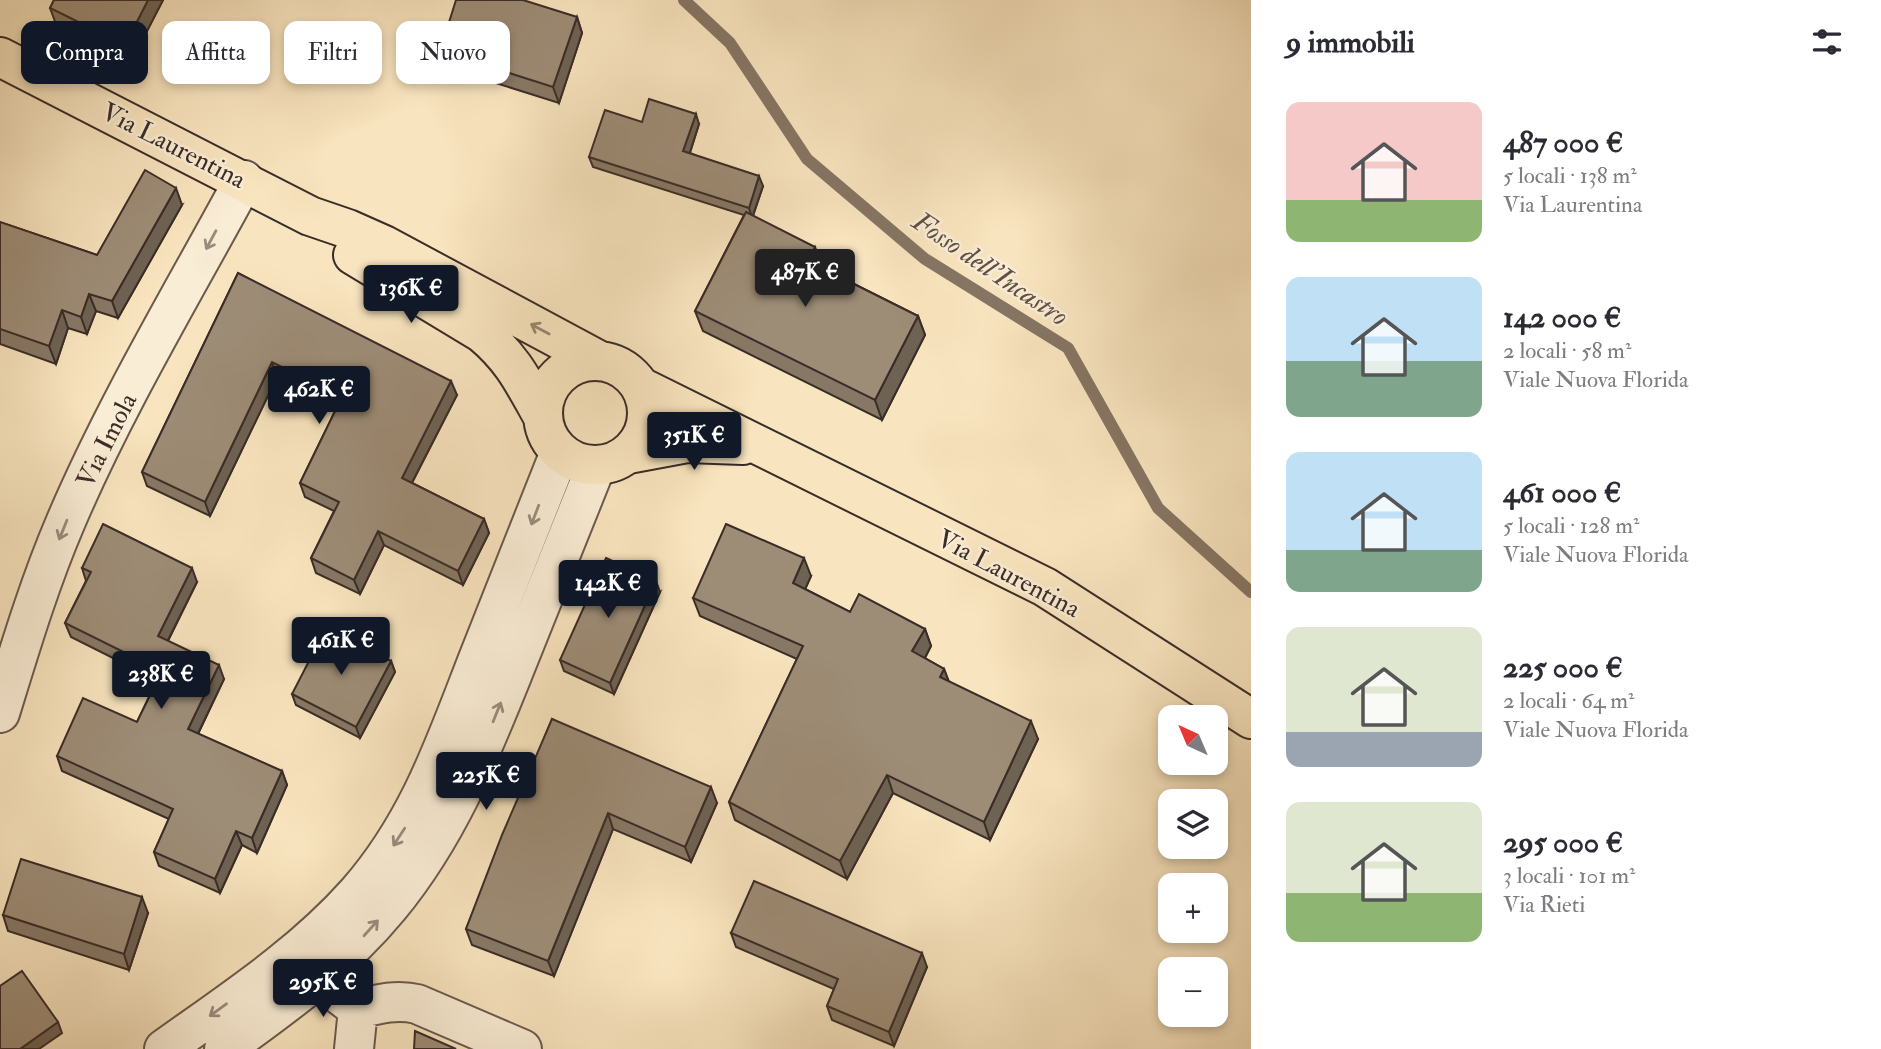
<!DOCTYPE html>
<html lang="it">
<meta charset="utf-8">
<style>
:root{--surface:#fff;--page:#f7f7f7;--text:#2b2b33;--muted:#7c7c81;--accent:#111827}
body{margin:0;font-family:"IM FELL Double Pica",serif;background:var(--page);color:var(--text);height:100vh;display:flex;flex-direction:column;font-size:26px;white-space:nowrap}
*{box-sizing:border-box;margin:0}
p{font-size:23px;color:var(--muted)}
.icon{flex:none;width:38px;height:38px;fill:none;stroke:currentColor;stroke-width:2;stroke-linecap:round;stroke-linejoin:round}
.map{position:relative;flex:1;overflow:hidden}
.side{display:flex;flex-direction:column;background:var(--surface);width:630px}
.side>*{flex:none}
.hud{position:absolute;left:21px;top:21px;width:665px;height:63px;display:flex;gap:14px}
.needle{width:46px;rotate:316deg}
.fabs{position:absolute;left:1158px;top:705px;display:grid;gap:14px}
.fabs a{display:grid;place-items:center;width:70px;height:70px;border-radius:14px;background:var(--surface);box-shadow:0 4px 10px #0003;font-size:35px}
.price{position:absolute;translate:-50% -60px;padding:0 16px;border-radius:7px;background:var(--accent);color:#fff;font-size:23px;line-height:46px;filter:drop-shadow(0 2px 4px #0008)}
.price::after{content:'';position:absolute;left:50%;top:42px;width:21px;height:16px;margin-left:-10px;background:inherit;clip-path:polygon(0 0,100% 0,50% 100%)}
.price.on{background:#222;color:#fff}
ul{padding:0;list-style:none}
li{display:flex;align-items:center;gap:21px;height:175px;padding:0 35px}
li span{display:grid;place-items:center;flex:none;width:196px;height:140px;border-radius:14px;color:#555}
li>.icon{margin-inline-start:auto}
span .icon{width:84px;height:84px;fill:#fffc;stroke-width:1}
li b{font-size:30px}
h2{display:flex;justify-content:space-between;align-items:center;height:84px;padding:0 35px;font-size:30px}
.pill{padding:0 24px;border-radius:14px;background:var(--surface);box-shadow:0 4px 10px #0003;font-size:24px;line-height:63px}
.pill.on{background:var(--accent);color:#fff}
main{display:flex;flex:1;min-height:0}
.map>svg:first-child{display:block}
</style>
<main>
<div class="map">
<svg width="1251" height="1049" viewBox="0 0 1251 1049">
<rect width="100%" height="100%" fill="#f8e4be"/>
<filter id="stains"><feTurbulence type="fractalNoise" baseFrequency=".00286" numOctaves="4"/><feColorMatrix values="0 0 0 0 .2 0 0 0 0 .09 0 0 0 0 .02 0 0 0 .5 -.17"/></filter>
<radialGradient id="worn" r=".72"><stop offset=".6" stop-color="#630" stop-opacity="0"/><stop offset="1" stop-color="#630" stop-opacity=".3"/></radialGradient>
<g fill="none" stroke-linecap="round" stroke-linejoin="round">
<!-- stream -->
<path stroke="#857563" stroke-width="12" d="M684,0L730,43L807,159L925,259L1068,348L1158,508L1251,592"/>
<!-- minor casing -->
<g stroke="#6a5a4d" stroke-width="42">
<path id="minor" d="M0,713C20,648 39,584 66,521C116,404 183,293 244,180
M337,993L358,1009L354,1049
M358,1009C378,1004 397,999 417,1004L522,1049
M164,1049C231,1001 302,955 357,893C417,825 444,747 476,664C504,593 532,523 560,452
M224,1049C284,1006 342,964 389,907C449,834 480,755 515,668C542,601 569,533 596,466"/>
</g>
<!-- major casing -->
<g stroke="#3a2c27" stroke-width="42">
<path id="major" d="M0,57L310,216L348,229L384,245L600,361
M353,255L482,333C512,358 523,381 542,415
M543 413a52 52 0 1 1 104 0a52 52 0 1 1-104 0Z
M641,387L1045,587L1251,719
M628,454L687,443L743,445"/>
</g>
<!-- minor -->
<use href="#minor" stroke="#faedd5" stroke-width="38"/>
<!-- major -->
<use href="#major" stroke="#f8e4be" stroke-width="38"/>
</g>
<!-- wall -->
<path fill="#877865" stroke="#3a2c27" stroke-width="2" d="M54,0H163L131,62L56,24L50,8Z
M577,17L582,33L559,103L445,67L440,51Z
M642,122L699,124L690,153L763,186L753,216L823,267L822,268L918,316L925,335L882,420L703,331L695,311L744,215L593,167L589,157Z
M182,205L118,318L96,311L87,334L68,328L56,364L0,344V222L97,255Z
M238,273L457,395L412,483L484,519L489,533L463,585L384,545L360,594L316,573L311,558L334,511L305,497L300,483L337,407L277,377L210,516L147,486L142,472Z
M82,568L197,582L168,641L224,679L198,734L282,771L287,785L257,853L242,845L220,893L159,866L154,852L169,819L62,771L57,756L137,722L157,680L71,637L65,623L86,581Z
M811,576L805,589L850,612L925,629L931,646L925,658L944,669L949,682L1038,739L990,840L893,793L847,879L735,820L729,802L797,659L700,616L693,598Z
M660,592L614,694L564,671L560,660Z
M391,661L395,672L360,738L296,705L292,694Z
M552,719L717,803L691,862L613,829L554,976L472,945L466,929Z
M148,913L129,970L8,931L3,915Z
M731,933L927,967L894,1046L832,1020L827,1006L834,989L736,947Z"/>
<!-- shaded-wall -->
<path fill="#6e6253" stroke="#3a2c27" stroke-width="2" d="M148,0H163L131,62L125,45Z
M577,17L582,33L559,103L553,87Z
M696,114L699,124L687,161L683,151Z
M759,176L763,186L752,218L749,208Z
M176,188L182,205L118,318L112,301Z
M815,247L823,267L816,281L808,261Z
M89,294L96,311L87,334L81,317Z
M62,310L68,328L56,364L49,346Z
M918,316L925,335L882,420L875,400Z
M272,362L277,377L210,516L205,502Z
M451,381L457,395L407,492L402,478Z
M484,519L489,533L463,585L458,571Z
M378,531L384,545L360,594L354,580Z
M804,558L811,576L800,601L793,583Z
M192,568L197,582L163,650L158,636Z
M656,581L660,592L614,694L610,683Z
M925,629L931,646L919,669L912,651Z
M391,661L395,672L360,738L356,727Z
M219,665L224,679L193,744L188,729Z
M944,669L951,687L940,677Z
M1031,721L1038,739L990,840L984,822Z
M282,771L287,785L257,853L252,838Z
M887,775L893,793L847,879L840,861Z
M711,787L717,803L691,862L685,847Z
M608,813L613,829L554,976L548,961Z
M236,831L242,845L220,893L215,879Z
M142,897L148,913L129,970L124,954Z
M922,953L927,967L894,1046L889,1032Z
M58,1022L62,1033L39,1049H20Z"/>
<!-- building -->
<path fill="#9d8c76" stroke="#3a2c27" stroke-width="2" d="M54,0H148L125,45L50,8Z
M456,0H523L577,17L553,87L440,51Z
M649,99L696,114L683,151L759,176L749,208L589,157L605,110L642,122Z
M145,170L176,188L112,301L89,294L81,317L62,310L49,346L0,329V222L97,255Z
M746,212L815,247L808,261L918,316L875,400L695,311Z
M238,273L451,381L402,478L484,519L458,571L378,531L354,580L311,558L339,502L300,483L342,397L272,362L205,502L142,472Z
M103,524L192,568L158,636L219,665L188,729L282,771L252,838L236,831L215,879L154,852L173,809L57,756L83,698L137,722L162,671L65,623L91,572L82,568Z
M726,524L804,558L793,583L850,612L859,594L925,629L912,651L944,669L940,677L1031,721L984,822L887,775L840,861L729,802L803,646L693,598Z
M606,558L656,581L610,683L560,660Z
M326,628L391,661L356,727L292,694Z
M552,719L711,787L685,847L608,813L548,961L466,929L502,835Z
M21,859L142,897L124,954L3,915Z
M754,881L922,953L889,1032L827,1006L838,979L731,933Z
M22,971L58,1022L20,1049H0V986Z
M415,1031L456,1049H414Z"/>
<!-- one-way arrows -->
<defs><path id="oneway-shaft" d="M-6 0H5M1.5-3L5.5 0L1.5 3" fill="none" stroke-width="1.6" stroke-linecap="round" stroke-linejoin="round" transform="scale(1.75)"/></defs>
<g stroke="#9a8c7e">
<use href="#oneway-shaft" transform="translate(211 240) rotate(118)"/>
<use href="#oneway-shaft" transform="translate(535 515) rotate(111)"/>
<use href="#oneway-shaft" transform="translate(63 530) rotate(112)"/>
<use href="#oneway-shaft" transform="translate(497 712) rotate(-68)"/>
<use href="#oneway-shaft" transform="translate(399 837) rotate(123)"/>
<use href="#oneway-shaft" transform="translate(371 928) rotate(-48)"/>
<use href="#oneway-shaft" transform="translate(218 1010) rotate(144)"/>
</g>
<use stroke="#998872" href="#oneway-shaft" transform="translate(540 329) rotate(-152)"/>
<g text-anchor="middle" stroke-width="5" stroke-linejoin="round" paint-order="stroke">
<!-- street labels -->
<g font-size="26" fill="#3a2c27" stroke="#faedd5">
<text transform="translate(174 145) rotate(27)" y="9">Via Laurentina</text>
<text transform="translate(106 440) rotate(-63)" y="9">Via Imola</text>
<text transform="translate(1009 573) rotate(28)" y="9">Via Laurentina</text>
</g>
<!-- water labels -->
<g font-size="28" font-style="italic" fill="#605045" stroke="#faedd5">
<text transform="translate(991 268) rotate(34)" y="10">Fosso dell'Incastro</text>
</g>
</g>
<rect width="100%" height="100%" filter="url(#stains)"/>
<rect width="100%" height="100%" fill="url(#worn)"/>
</svg>
<div class="fabs">
<a><svg class="needle" viewBox="-14 -14 28 28"><path d="M0-13l5 13h-10z" fill="#e53935"/><path d="M0 13l5-13h-10z" fill="#7c7c81"/></svg></a>
<a><svg class="icon" aria-label="layers" viewBox="0 0 24 24"><path d="M12 4l9 5-9 5-9-5zM3 14l9 5 9-5"/></svg></a>
<a>+</a>
<a>−</a>
</div>
<b class="price on" style="left:805px;top:309px">487K €</b>
<b class="price" style="left:411px;top:325px">136K €</b>
<b class="price" style="left:319px;top:426px">462K €</b>
<b class="price" style="left:694px;top:472px">351K €</b>
<b class="price" style="left:608px;top:620px">142K €</b>
<b class="price" style="left:341px;top:677px">461K €</b>
<b class="price" style="left:161px;top:711px">238K €</b>
<b class="price" style="left:486px;top:812px">225K €</b>
<b class="price" style="left:323px;top:1019px">295K €</b>
<div class="hud">
<a class="pill on">Compra</a>
<a class="pill">Affitta</a>
<a class="pill">Filtri</a>
<a class="pill">Nuovo</a>
</div>
</div>
<section class="side">
<h2>9 immobili<svg class="icon" aria-label="filters" viewBox="0 0 24 24"><path d="M4 7h16M4 17h16"/><circle cx="9" cy="7" r="2"/><circle cx="15" cy="17" r="2"/></svg></h2>
<ul>
<li><span style="background:linear-gradient(#f6c9c9 70%,#8fb573 0)"><svg class="icon" aria-label="home" viewBox="0 0 24 24"><path d="M3 11l9-7 9 7M6 9v11h12V9"/></svg></span><div><b>487 000 €</b><p>5 locali · 138 m²</p><p>Via Laurentina</p></div></li>
<li><span style="background:linear-gradient(#bfe0f5 60%,#7fa58c 0)"><svg class="icon" aria-label="home" viewBox="0 0 24 24"><path d="M3 11l9-7 9 7M6 9v11h12V9"/></svg></span><div><b>142 000 €</b><p>2 locali · 58 m²</p><p>Viale Nuova Florida</p></div></li>
<li><span style="background:linear-gradient(#bfe0f5 70%,#7fa58c 0)"><svg class="icon" aria-label="home" viewBox="0 0 24 24"><path d="M3 11l9-7 9 7M6 9v11h12V9"/></svg></span><div><b>461 000 €</b><p>5 locali · 128 m²</p><p>Viale Nuova Florida</p></div></li>
<li><span style="background:linear-gradient(#dfe7d0 75%,#9aa5b1 0)"><svg class="icon" aria-label="home" viewBox="0 0 24 24"><path d="M3 11l9-7 9 7M6 9v11h12V9"/></svg></span><div><b>225 000 €</b><p>2 locali · 64 m²</p><p>Viale Nuova Florida</p></div></li>
<li><span style="background:linear-gradient(#dfe7d0 65%,#8fb573 0)"><svg class="icon" aria-label="home" viewBox="0 0 24 24"><path d="M3 11l9-7 9 7M6 9v11h12V9"/></svg></span><div><b>295 000 €</b><p>3 locali · 101 m²</p><p>Via Rieti</p></div></li>
</ul>
</section>
</main>
